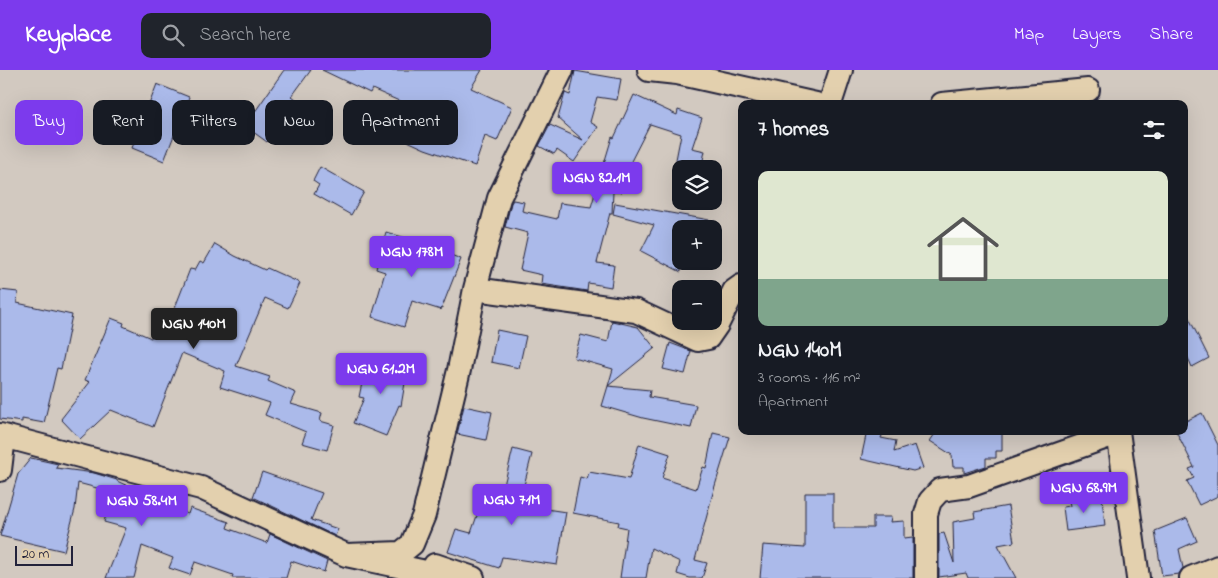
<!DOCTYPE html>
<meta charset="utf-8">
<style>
:root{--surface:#171b24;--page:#20242c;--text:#f1f3f6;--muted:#9ea1a6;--line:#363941;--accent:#7c3aed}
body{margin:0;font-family:"Indie Flower",sans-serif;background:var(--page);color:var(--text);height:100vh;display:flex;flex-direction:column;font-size:19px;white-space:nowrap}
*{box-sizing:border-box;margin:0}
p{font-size:16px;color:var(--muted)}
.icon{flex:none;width:28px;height:28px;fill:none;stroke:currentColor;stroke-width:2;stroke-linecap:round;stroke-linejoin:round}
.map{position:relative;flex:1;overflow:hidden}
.panel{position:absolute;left:738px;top:30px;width:450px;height:335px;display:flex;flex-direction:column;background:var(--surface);border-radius:10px;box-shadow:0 5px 20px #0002}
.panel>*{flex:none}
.hud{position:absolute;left:15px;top:30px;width:475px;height:45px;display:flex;gap:10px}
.tools{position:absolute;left:672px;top:90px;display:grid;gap:10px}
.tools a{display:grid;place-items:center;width:50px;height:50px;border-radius:10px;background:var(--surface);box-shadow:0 5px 20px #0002;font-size:25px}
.scale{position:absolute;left:15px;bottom:12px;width:58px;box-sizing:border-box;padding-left:5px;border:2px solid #22223b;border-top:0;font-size:14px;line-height:18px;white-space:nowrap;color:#22223b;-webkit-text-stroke:4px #e3d0ae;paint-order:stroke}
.price{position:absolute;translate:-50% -42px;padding:0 11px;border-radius:5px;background:var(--accent);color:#fff;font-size:16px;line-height:32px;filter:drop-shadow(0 1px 2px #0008)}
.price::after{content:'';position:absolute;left:50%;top:30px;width:15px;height:11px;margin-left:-8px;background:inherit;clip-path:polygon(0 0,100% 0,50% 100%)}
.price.selected{background:#222;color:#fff}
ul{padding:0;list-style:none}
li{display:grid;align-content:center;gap:10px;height:265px;padding:0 20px}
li+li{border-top:1px solid var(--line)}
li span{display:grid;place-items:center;height:155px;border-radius:10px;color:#555}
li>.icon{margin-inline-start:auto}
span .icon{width:90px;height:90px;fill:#fffc;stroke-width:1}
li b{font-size:21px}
h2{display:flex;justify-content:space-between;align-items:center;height:60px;padding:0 20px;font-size:21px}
.tag{padding:0 18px;border-radius:10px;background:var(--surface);box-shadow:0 5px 20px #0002;font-size:18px;line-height:45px}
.tag.selected{background:var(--accent);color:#fff}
header{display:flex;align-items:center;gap:30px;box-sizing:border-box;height:70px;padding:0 25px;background:var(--accent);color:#fff}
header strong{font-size:24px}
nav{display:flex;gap:28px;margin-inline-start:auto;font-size:18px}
.search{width:350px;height:45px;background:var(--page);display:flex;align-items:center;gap:12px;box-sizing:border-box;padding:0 18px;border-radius:10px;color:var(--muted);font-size:19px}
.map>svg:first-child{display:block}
</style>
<header>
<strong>Keyplace</strong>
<div class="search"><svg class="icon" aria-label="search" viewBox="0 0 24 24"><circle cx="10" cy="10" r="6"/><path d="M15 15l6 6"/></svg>Search here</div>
<nav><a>Map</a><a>Layers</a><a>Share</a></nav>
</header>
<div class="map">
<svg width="1218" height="508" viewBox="0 0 1218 508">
<rect width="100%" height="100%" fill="#d2c9c0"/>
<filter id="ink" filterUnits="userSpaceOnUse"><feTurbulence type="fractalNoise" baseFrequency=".02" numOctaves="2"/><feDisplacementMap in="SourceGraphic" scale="10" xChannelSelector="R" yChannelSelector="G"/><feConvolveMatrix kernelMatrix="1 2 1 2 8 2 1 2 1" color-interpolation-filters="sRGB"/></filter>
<g filter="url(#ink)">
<!-- building -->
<path fill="#abbaea" stroke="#22223b" d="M284,0H311L292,26L296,29L267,72L245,56Z
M322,0H482L471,18L512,37L497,71L485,66L475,96L425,79L401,68L415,38L372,19L370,23Z
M575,1L621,9L617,30L597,27L590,52L598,57L574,92L557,80L554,84L539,76L550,55L583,70L558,48L565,23L570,25Z
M157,14L189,27L164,91L132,78Z
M634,25L677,45L678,40L702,48L692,78L705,81L701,99H681V107L673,105L681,64L650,54L628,97L621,122H613L612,143H610L597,193L614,195L611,217L588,213L587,221L541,214L542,205L520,200L528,163L505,157L511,133L513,130L524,132L522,141L557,149L560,133L591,137L612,67L614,68Z
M320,97L364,122L351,145L314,124L319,115L313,111Z
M615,133L715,151L714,159H681V202L641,181L654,155L613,144Z
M386,162L409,169L461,189L441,240L412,231L404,257L372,247L385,202L376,199Z
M215,174L235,186L265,200L267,198L300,213L288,238L265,228L236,296L270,307L268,311L296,323L291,334L322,343L320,351L334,355L327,380L302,373L306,362L265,345L270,333L220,317L225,301L182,283L153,357L111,340L80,369L61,349L90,312L85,310L111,248L124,253L123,256L151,268L156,257L164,261L168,252L169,253L190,199L195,200L200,191L204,193Z
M0,220L18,222L17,233L72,245L61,299L57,298L44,353L22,349V352L0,349Z
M1184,238L1209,288L1192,297L1184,279Z
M612,251L638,257L655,278L608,316L613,299L574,288L581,265L608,272Z
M497,260L526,266L519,298L491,292Z
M670,273L691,281L685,304L663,299Z
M377,285L399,290L398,297L404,298L403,307H406L401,336L399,335L386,366L353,353L364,328L359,327L365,299H367L368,295L375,296Z
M608,316L650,320L649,327L696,335L691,358L643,348L602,336Z
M464,336L492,342L486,370L457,364Z
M1202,343L1218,375V426L1199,435L1187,411L1194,408L1189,399L1194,397L1176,361H1184V352Z
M867,361H884L881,368L896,371L894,382L915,375L923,398L913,401L861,389Z
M937,361H1002V381H996V388H986V396L964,403V397H953L952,385L930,371Z
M713,363L730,367L714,419L695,490L707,493L702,508H690L677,504L680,492L651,478L646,508H620L627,458L618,456L619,452L573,443L580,407L587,409L589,402L629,409L639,374L670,384L662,408L696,419L703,397L706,398Z
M513,379L532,384L519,435L566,442L557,495L502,487L499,498L448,482L456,459L471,463L481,434L486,436L489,427L500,431Z
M31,388L58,394L56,398L94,403L117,410V411L153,428L152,430L188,444L190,438L229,452L227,458L267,473L270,464L327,491L324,502L291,491L286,508H232L233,505L195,492L190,505L169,498L173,488L142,476L134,508H106L126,458L104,452L112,422L78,413L75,439L64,481L0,466L18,404Z
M262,402L322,423L311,450L338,459L335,466L253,427Z
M805,423H833V458H873V447H891L890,452L904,451V468L913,467V508H760L763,475L805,478Z
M1102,428L1105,456L1066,461L1063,437L1070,436L1069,431Z
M1008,436L1014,472L998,475L1016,508H968L966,503L939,507V464L944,463L954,493L953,452L975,448L974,442Z
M1187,448L1197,471L1179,479L1183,498L1179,504L1162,506L1155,461Z"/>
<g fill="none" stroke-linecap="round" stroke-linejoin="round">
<!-- minor casing -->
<g stroke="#22223b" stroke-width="26">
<path id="minor" d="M649,0L677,3L816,34
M830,34L841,0
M942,34L1088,20
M475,219L636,241L698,270L708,268L717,255L734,221L741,216
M1118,361L1138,508
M0,365L201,418L346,485L435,504L447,508
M0,400L4,367
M346,485L401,483L412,474L424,445L459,300L475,219L499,128L562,0
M435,495L473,508
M926,508V444L930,431L940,420L969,416L1118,363
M1191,508L1218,497"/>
</g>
<!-- minor -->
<use href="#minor" stroke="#e3d0ae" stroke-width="22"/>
</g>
</g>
</svg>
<div class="tools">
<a><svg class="icon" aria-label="layers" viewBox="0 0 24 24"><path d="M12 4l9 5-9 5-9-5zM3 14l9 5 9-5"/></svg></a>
<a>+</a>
<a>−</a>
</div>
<div class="scale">20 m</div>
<b class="price" style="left:597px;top:134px">NGN 82.1M</b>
<b class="price" style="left:412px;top:208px">NGN 178M</b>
<b class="price selected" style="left:194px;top:280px">NGN 140M</b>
<b class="price" style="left:381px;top:325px">NGN 61.2M</b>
<b class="price" style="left:1084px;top:444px">NGN 68.9M</b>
<b class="price" style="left:512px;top:456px">NGN 71M</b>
<b class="price" style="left:142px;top:457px">NGN 58.4M</b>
<div class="hud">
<a class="tag selected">Buy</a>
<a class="tag">Rent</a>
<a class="tag">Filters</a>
<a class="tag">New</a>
<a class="tag">Apartment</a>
</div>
<section class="panel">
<h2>7 homes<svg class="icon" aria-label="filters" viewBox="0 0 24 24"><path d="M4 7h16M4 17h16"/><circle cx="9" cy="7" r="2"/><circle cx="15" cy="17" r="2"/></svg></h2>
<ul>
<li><span style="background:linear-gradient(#dfe7d0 70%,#7fa58c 0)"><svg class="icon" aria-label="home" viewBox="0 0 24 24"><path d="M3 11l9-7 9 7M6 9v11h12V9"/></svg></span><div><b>NGN 140M</b><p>3 rooms · 116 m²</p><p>Apartment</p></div></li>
</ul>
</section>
</div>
